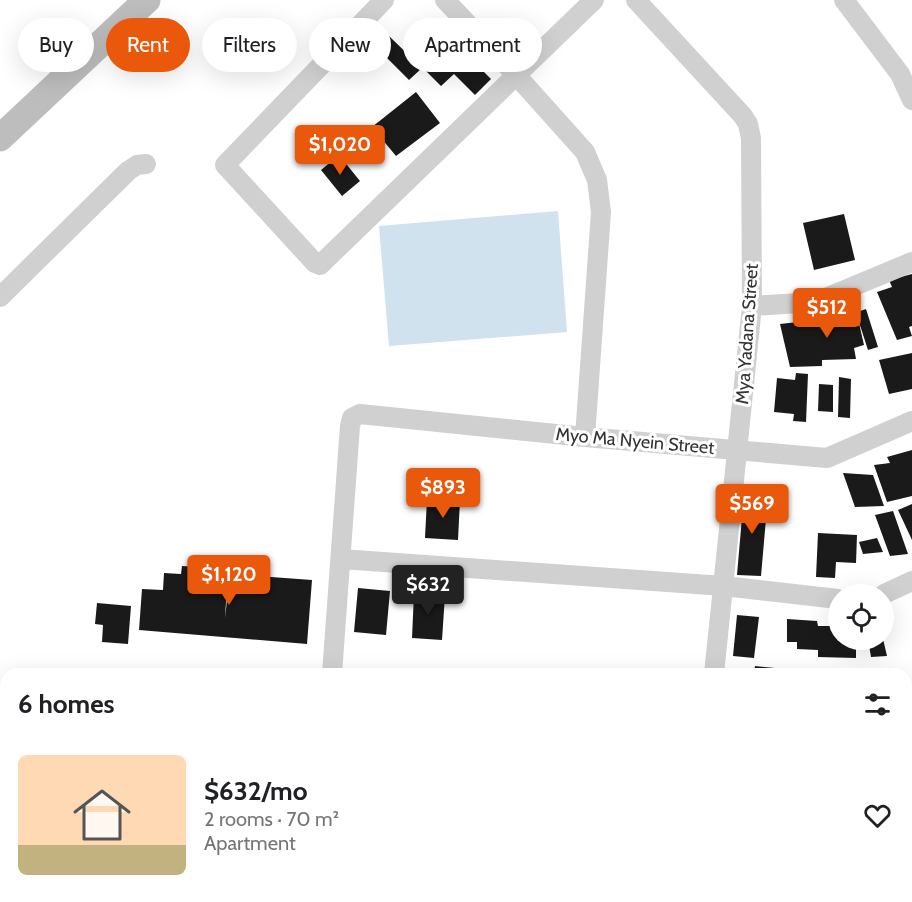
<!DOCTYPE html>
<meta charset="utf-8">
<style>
:root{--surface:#fff;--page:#f6f6f6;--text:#202124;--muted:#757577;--line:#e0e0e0;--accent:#ea580c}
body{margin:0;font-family:Cabin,sans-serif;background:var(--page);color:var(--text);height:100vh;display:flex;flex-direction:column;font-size:22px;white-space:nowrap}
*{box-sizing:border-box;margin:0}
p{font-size:20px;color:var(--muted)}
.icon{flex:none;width:33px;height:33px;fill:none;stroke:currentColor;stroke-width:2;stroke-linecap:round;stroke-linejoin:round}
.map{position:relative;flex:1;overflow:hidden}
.details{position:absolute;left:0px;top:668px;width:912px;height:236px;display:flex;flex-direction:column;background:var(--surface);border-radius:18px 18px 0 0;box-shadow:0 6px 24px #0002}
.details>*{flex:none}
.top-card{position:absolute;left:18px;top:18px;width:600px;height:54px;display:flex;gap:12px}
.tools{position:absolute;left:828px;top:584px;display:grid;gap:12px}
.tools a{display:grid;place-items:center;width:66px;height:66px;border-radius:50%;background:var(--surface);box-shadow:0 6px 24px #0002;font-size:30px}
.price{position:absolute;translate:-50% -51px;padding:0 14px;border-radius:6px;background:var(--accent);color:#fff;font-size:20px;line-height:39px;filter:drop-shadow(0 2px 3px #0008)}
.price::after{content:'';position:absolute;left:50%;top:36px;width:18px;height:14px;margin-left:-9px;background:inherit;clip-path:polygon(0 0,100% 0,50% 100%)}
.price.current{background:#222;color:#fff}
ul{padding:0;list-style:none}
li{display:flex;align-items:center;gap:18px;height:150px;padding:0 18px}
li+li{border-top:2px solid var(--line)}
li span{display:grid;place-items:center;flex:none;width:168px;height:120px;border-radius:9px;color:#555}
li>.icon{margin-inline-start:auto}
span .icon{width:72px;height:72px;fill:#fffc;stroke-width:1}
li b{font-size:26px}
h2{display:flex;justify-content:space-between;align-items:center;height:72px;padding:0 18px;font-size:26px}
.tag{padding:0 21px;border-radius:27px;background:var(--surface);box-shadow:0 6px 24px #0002;font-size:21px;line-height:54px}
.tag.current{background:var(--accent);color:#fff}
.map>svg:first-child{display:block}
</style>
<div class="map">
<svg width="912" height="902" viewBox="0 0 912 902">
<rect width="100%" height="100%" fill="#fff"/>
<!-- water -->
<path fill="#cfe2ee" d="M558,211L567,332L389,346L379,226Z"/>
<!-- building -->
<path fill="#1a1a1a" d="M389,36L422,68L409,80L378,49Z
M455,43L491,79L475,95L454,74L441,86L426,71Z
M416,92L440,123L396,156L372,127Z
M339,155L360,181L342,196L321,170Z
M844,214L855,260L814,270L803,223Z
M912,274V326L909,327L912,336L897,340L877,292L892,287L889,280Z
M844,309L846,316L866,309L878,347L868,350L858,319L864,345L854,348L856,359L822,360V366L790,367L780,324L816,320L817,327L832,326L828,311Z
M912,353V389L889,394L879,360Z
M796,373L808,374L806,422L793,421L794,414L774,412L777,378L795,380Z
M839,377L851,379L850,418L838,417Z
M819,384L833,385V412L818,411Z
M912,450V496L887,502L874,465L890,463L887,457Z
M843,473L873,475L884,506L855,507Z
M744,494L768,496L761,576L737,575Z
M427,499L460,500L458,540L425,538Z
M912,504V540L898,510Z
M893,511L908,554L890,556L875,515Z
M818,533L857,535L856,563L836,562L835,578L816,577Z
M877,538L883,552L863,554L859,542Z
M182,566L228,569L225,618L230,574L312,580L307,644L139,630L142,589L163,590L164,573L181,574Z
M358,588L390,591L386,635L354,632Z
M414,593L445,595L442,640L412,638Z
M97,603L131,606L128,644L102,642L103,625L95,624Z
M737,615L759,617L754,658L733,656Z
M787,619L817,621L818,626H838V639H856V658L818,657V650L797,649V642H787Z
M868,639H883L887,656L871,657Z
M755,666L775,668L774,674H754Z
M493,897H646V902H539L493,899Z"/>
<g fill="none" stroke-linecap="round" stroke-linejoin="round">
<!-- lane -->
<path stroke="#d0d0d0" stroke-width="9" d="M95,897V902"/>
<!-- street -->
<path stroke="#d0d0d0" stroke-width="20" d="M384,0L225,165L315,263L320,265L594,0
M445,0L516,75L585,152L597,180L601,212L585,437
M636,0L743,116L748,124L751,138L752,306L714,674
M844,0L900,74L912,100
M0,297L128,171L137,165L146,164
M752,306L816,302L912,262
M341,559L724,586L838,599
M884,594L912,581
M332,674L350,426L352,418L360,414L585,437L827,458L912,421"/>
<!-- secondary -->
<path stroke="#bdbdbd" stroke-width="27" d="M0,138L147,0
M0,698L6,699
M906,759L912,756"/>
<!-- primary -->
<path stroke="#ababab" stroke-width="30" d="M0,721L6,727
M307,897L318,902"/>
</g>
<g text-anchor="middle" stroke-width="6" stroke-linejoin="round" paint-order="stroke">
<!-- street labels -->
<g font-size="18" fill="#333" stroke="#fff">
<text transform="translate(747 334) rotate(-86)" y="6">Mya Yadana Street</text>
<text transform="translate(635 441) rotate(5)" y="6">Myo Ma Nyein Street</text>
</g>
</g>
</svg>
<div class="tools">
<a><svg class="icon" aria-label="locate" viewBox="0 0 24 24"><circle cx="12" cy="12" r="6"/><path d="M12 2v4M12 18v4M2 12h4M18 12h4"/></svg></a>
</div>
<b class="price" style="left:340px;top:176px">$1,020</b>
<b class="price" style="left:827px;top:339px">$512</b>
<b class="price" style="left:443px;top:519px">$893</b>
<b class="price" style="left:752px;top:535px">$569</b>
<b class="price" style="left:229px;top:606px">$1,120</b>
<b class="price current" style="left:428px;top:616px">$632</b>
<div class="top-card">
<a class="tag">Buy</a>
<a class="tag current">Rent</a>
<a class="tag">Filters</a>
<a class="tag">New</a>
<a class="tag">Apartment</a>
</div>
<section class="details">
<h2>6 homes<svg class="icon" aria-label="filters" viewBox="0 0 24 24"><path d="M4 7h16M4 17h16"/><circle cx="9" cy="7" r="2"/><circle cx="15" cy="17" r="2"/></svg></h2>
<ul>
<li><span style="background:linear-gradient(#ffd9b3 75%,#c2b280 0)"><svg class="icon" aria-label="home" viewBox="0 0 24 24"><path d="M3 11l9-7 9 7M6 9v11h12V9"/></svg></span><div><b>$632/mo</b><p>2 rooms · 70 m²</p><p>Apartment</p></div><svg class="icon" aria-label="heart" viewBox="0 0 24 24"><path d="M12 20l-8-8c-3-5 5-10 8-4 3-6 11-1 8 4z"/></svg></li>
</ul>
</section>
</div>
